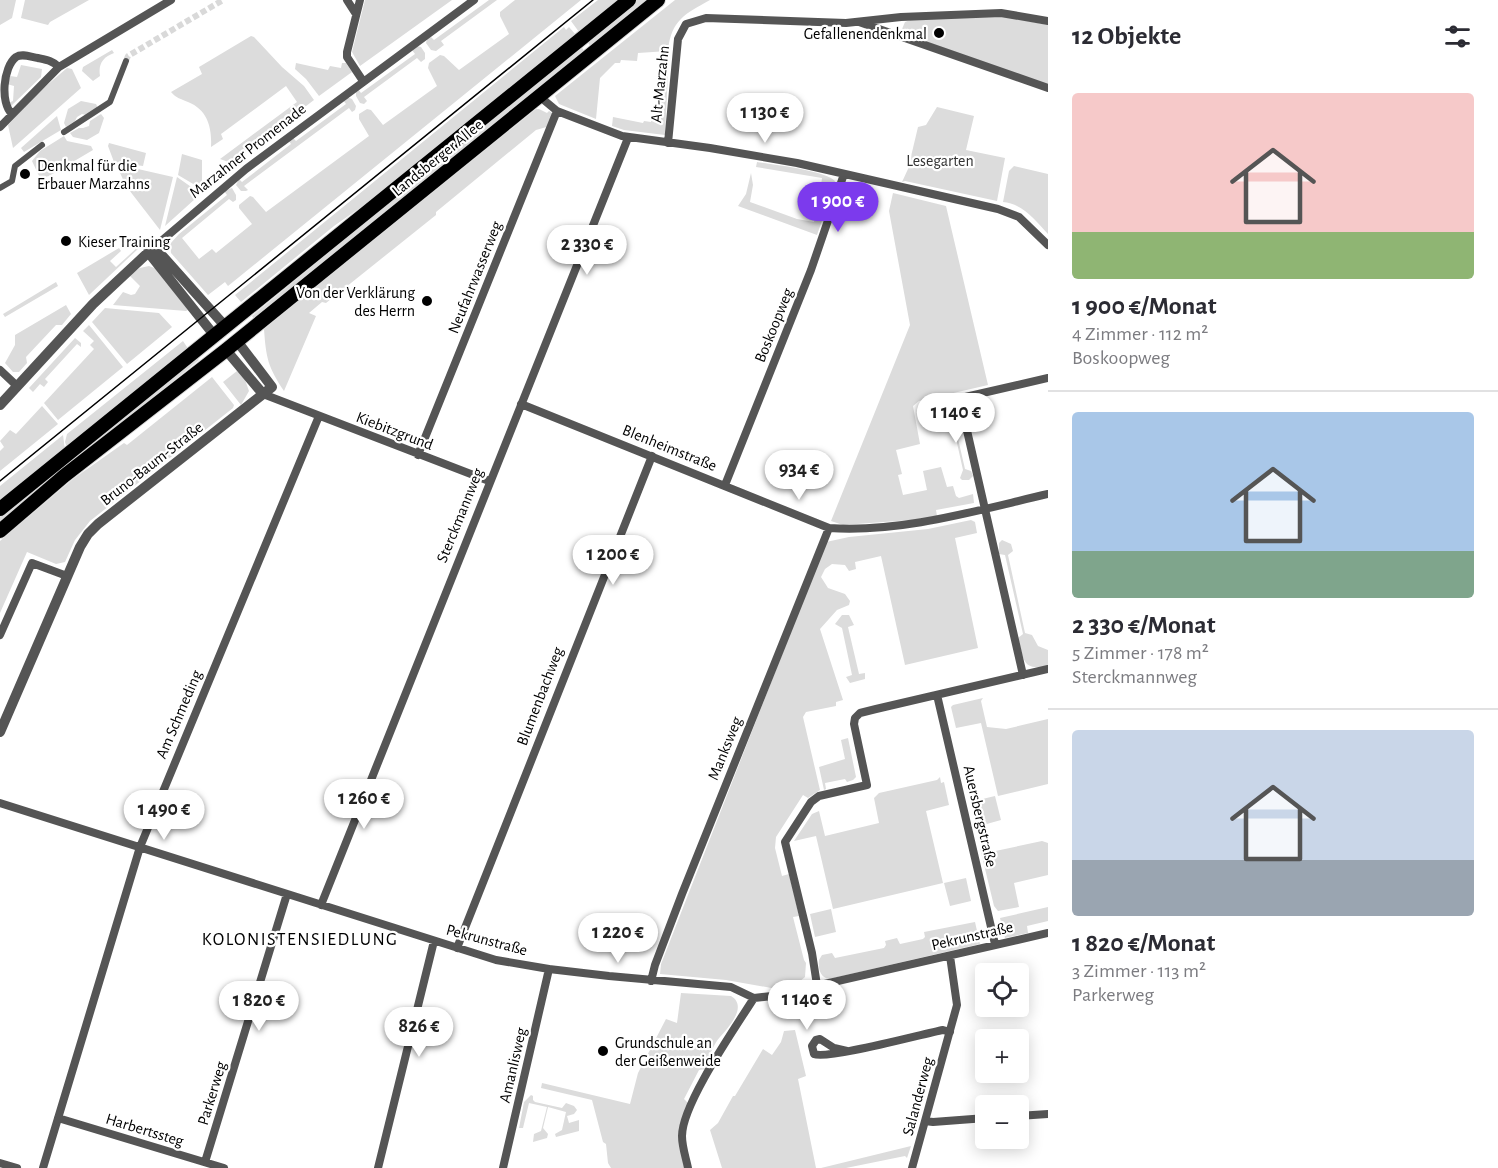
<!DOCTYPE html>
<html lang="de">
<meta charset="utf-8">
<style>
:root{--surface:#fff;--page:#f2f2f3;--text:#2b2b33;--muted:#7c7c81;--line:#e1e1e2;--accent:#7c3aed}
body{margin:0;font-family:"Alegreya Sans",sans-serif;background:var(--page);color:var(--text);height:100vh;display:flex;flex-direction:column;font-size:22px;white-space:nowrap}
*{box-sizing:border-box;margin:0}
p{font-size:20px;color:var(--muted)}
.icon{flex:none;width:33px;height:33px;fill:none;stroke:currentColor;stroke-width:2;stroke-linecap:round;stroke-linejoin:round}
.map{position:relative;flex:1;overflow:hidden}
.sheet{display:flex;flex-direction:column;background:var(--surface);width:450px}
.sheet>*{flex:none}
.controls{position:absolute;left:975px;top:963px;display:grid;gap:12px}
.controls a{display:grid;place-items:center;width:54px;height:54px;border-radius:6px;background:var(--surface);box-shadow:0 3px 15px #0003;font-size:30px}
.price{position:absolute;translate:-50% -51px;padding:0 14px;border-radius:21px;background:#fff;color:#222;font-size:20px;line-height:39px;filter:drop-shadow(0 2px 3px #0008)}
.price::after{content:'';position:absolute;left:50%;top:36px;width:18px;height:14px;margin-left:-9px;background:inherit;clip-path:polygon(0 0,100% 0,50% 100%)}
.price.on{background:var(--accent);color:#fff}
ul{padding:0;list-style:none}
li{display:grid;align-content:center;gap:12px;height:318px;padding:0 24px}
li+li{border-top:2px solid var(--line)}
li span{display:grid;place-items:center;height:186px;border-radius:6px;color:#555}
li>.icon{margin-inline-start:auto}
span .icon{width:108px;height:108px;fill:#fffc;stroke-width:1}
li b{font-size:26px}
h2{display:flex;justify-content:space-between;align-items:center;height:72px;padding:0 24px;font-size:26px}
main{display:flex;flex:1;min-height:0}
.map>svg:first-child{display:block}
</style>
<main>
<div class="map">
<svg width="1048" height="1168" viewBox="0 0 1048 1168">
<rect width="100%" height="100%" fill="#fff"/>
<!-- green -->
<path fill="#dcdcdc" d="M0,0H16L12,18L0,25Z
M25,0H89L50,22L48,25L21,18Z
M365,0H452L360,66L352,52Z
M489,0H497L441,41L444,45L436,51L431,50L426,43L427,39L431,37L434,40Z
M515,0H581L228,286L225,282L208,295L171,253L170,244L179,234L227,195L224,191L232,188L236,195V200L233,202L229,199L182,238L199,259L212,249L216,253L252,224L239,208V205L250,196L253,197L266,212L369,136L359,119V114L367,109L371,110L383,125L437,86L428,68L429,63L440,55L444,56L459,70L509,34L500,16V12Z
M598,0H619L579,32L571,21Z
M635,0H649L591,47L586,40Z
M675,0H710C685,14 671,20 668,51L638,53L637,61L621,60L620,63H615L600,78L596,119L559,104L555,96Z
M1001,16L1048,25V85L904,34L902,29L905,22L910,20Z
M564,27L566,30L569,27L576,35L374,198L334,226L241,302L235,295Z
M251,36L254,37L282,67L304,86L314,100L231,163L220,159L297,102L286,86L221,134L223,139L211,147C212,128 208,110 188,102C181,99 176,98 171,92L202,74L199,67Z
M580,45L585,52L254,319L252,316Z
M417,46L421,47L425,53V59L421,62L417,58L364,97L367,101L364,104L360,103L356,96V90L358,89L361,93L415,54L412,50Z
M112,50L114,53C103,57 98,64 100,76L93,81L82,71L83,67Z
M296,63L328,70L330,66L341,68L342,63H346L352,72L319,96L306,79L295,69Z
M21,65L42,69L41,77L10,107L8,103L13,101L14,86L7,84L10,76L17,77Z
M67,68L72,69L81,88L13,148L8,125L39,92Z
M664,72L668,73L665,135L624,130L612,126L613,117L643,123L644,121L651,122L652,119L659,120Z
M347,97L352,99L356,106L355,110L352,112L349,108L244,186L248,190L246,191H241L236,185L239,179L242,182L291,144L288,140L292,137L296,141L346,104L343,100Z
M81,101L96,104L98,108L86,115L82,114L77,117L75,121L66,127L64,123L68,109Z
M937,107L974,116L966,150L1005,158L997,201L905,181L902,182L908,169L918,127L926,125Z
M536,109H539L547,113L549,111L552,113L550,126L536,130L436,212V215L326,303L322,302L309,313L316,316L284,391C268,367 266,358 264,329Z
M101,114L104,118L99,133L87,140L73,137L70,133L79,128H83L89,126L90,121Z
M57,116L61,130L24,152L21,148Z
M64,136L67,141L91,146L93,150L49,176L40,178L32,161L40,151Z
M109,143L146,153L143,166L114,162L108,146Z
M182,154L202,160V186L200,188L178,175Z
M757,162C772,164 827,171 835,181L829,201H819L822,178L756,167Z
M116,164L173,177L160,230L126,186Z
M1014,166L1048,174V234C1036,221 1022,203 1003,202L1009,171Z
M751,173L753,185L750,202L797,219L814,222L818,207L826,209L817,235L738,206L746,194Z
M177,177L197,191L195,199L165,226Z
M893,193L946,206L988,385L919,401L913,406L920,444L896,450L902,474L898,475L903,495L927,490L923,471L941,467L947,487L953,486L956,496L959,498L973,494L974,503L936,510L937,516L925,519L843,525L831,521L910,325L889,211Z
M139,246L140,247L89,295L77,273L119,248L121,251L110,261L116,267Z
M149,266L157,269L188,310L186,311L113,305L123,292L131,295L135,294L140,286L129,275L140,268Z
M56,282L58,286L5,317L3,314Z
M66,305L71,314L62,325H56L26,357L27,363L19,372H13L5,363L15,345V335Z
M105,308L159,313L172,327L127,364L92,322Z
M89,325L123,367L58,420L44,403L94,349L90,345L94,341L83,331Z
M75,338L81,343V347L77,344L45,379L48,382L44,387L40,384L33,392L29,388Z
M183,341L189,350L67,448L65,442L67,434Z
M196,357L199,360L0,524V515Z
M237,371L244,377L249,391L241,405L223,382Z
M212,377L234,405L233,408L90,521L75,540L65,562L56,564L27,552L0,613V541L73,479L124,443L127,445Z
M42,406L58,424L0,471V451L4,447L0,441L10,430L16,434Z
M954,406L957,410L953,417L965,469L971,471L973,476L969,480H962L960,478L963,470L951,416L944,412L946,408Z
M63,435L65,450L0,502V486Z
M971,520L975,522L977,533L955,538L978,648L905,665L881,556L855,562L856,569L849,571L845,565L832,564L825,569L821,577L828,588L845,594L850,601L849,605L837,610L820,629L843,700L836,702V706L806,712L803,717L820,790L808,798L803,795L776,837L775,848L782,876L789,874L799,916L793,917L804,960L806,963L805,977L799,982L777,989L726,980L660,974L661,964L826,542L849,537L928,529Z
M1002,540L1011,544L1013,551L1008,555L1025,633L1032,635L1038,646L1048,650V666C1022,671 1024,660 1018,638L1023,634L1005,555L999,554V543Z
M842,615H849L854,625L848,627L859,674L865,673V679L850,683L846,677L852,675L842,628L835,624Z
M983,698L981,701L987,727L1006,729L1048,719V784L998,796L981,723L956,728L951,707L953,705Z
M848,738L856,777L853,780L847,782L845,779L825,783L826,789L824,790L819,767L845,759L841,740Z
M940,777L941,783L944,782L949,805L926,811L943,883L833,909L816,836L794,841L812,814L819,811L825,836L879,823L874,798L879,793L937,780Z
M995,796L1001,820L983,825L979,822L974,801Z
M1042,841L1048,843V875L1014,883L1019,907L998,911L994,906L980,848L984,846L986,853Z
M966,878L971,901L950,906L944,883Z
M1048,907V921L1027,926L1028,933L1005,938L1000,918Z
M831,909L836,932L815,937L810,914Z
M975,922L980,944L829,979C820,977 818,969 819,960L822,955L832,953L835,958L884,948L886,945L885,941L897,938L900,944L923,939L925,937L924,932Z
M681,993L731,996C748,1006 729,1027 720,1037C716,1041 713,1048 710,1054L712,1057L707,1069L699,1070L684,1099L688,1103L684,1168H611L608,1163L606,1144L603,1142L592,1100L541,1088L542,1083L630,1104L638,1073L666,1019L677,1023Z
M795,1030L806,1076L798,1079L816,1168H722L710,1130L718,1123L733,1096H735L763,1049L772,1055L781,1042L784,1031Z
M531,1095L533,1096V1100L535,1102L562,1108L566,1103L574,1106L577,1110L574,1114L567,1116L569,1123L579,1120V1131L556,1137L555,1134L562,1130L566,1112L548,1107L543,1128L548,1134L547,1138L533,1142L534,1134L541,1131L547,1107L529,1103L523,1128H519L524,1102Z
M911,1146L907,1158L905,1156L846,1168H821Z"/>
<g fill="none" stroke-linecap="round" stroke-linejoin="round">
<!-- pedestrian-tunnel -->
<path stroke="#d9d9d9" stroke-width="6" stroke-dasharray="6 3" stroke-linecap="butt" d="M126,61L128,56L223,0"/>
<!-- primary casing -->
<g stroke="#dbdbdb" stroke-width="16">
<path id="primary" d="M0,509L629,0
M0,531L64,476L226,350L658,0"/>
</g>
<!-- pedestrian -->
<path stroke="#555" stroke-width="6" d="M64,132L110,102L126,61
M0,188L12,181L15,166L42,145"/>
<!-- minor -->
<path stroke="#555" stroke-width="8" d="M347,0L356,14
M360,0L347,52V57L363,81
M859,22L1048,88
M540,95L545,101L557,111L622,136L710,148L797,163L998,209L1019,217L1048,245
M12,114C0,103 3,67 16,57C22,53 31,57 38,58C47,60 53,61 59,67
M0,127L59,67L171,0
M668,143L678,39L686,24L706,18L846,23L901,17L1001,13L1048,21
M153,248L246,169L474,0
M0,370L17,386
M263,394L489,481
M521,404L829,528C902,533 978,510 1048,494
M418,455L557,111
M725,485L811,270L844,174
M0,635L32,563L67,576
M1023,675L960,400L961,398L1048,378
M937,695L995,944
M0,803L496,960L549,969L609,976L731,987L754,998L772,996L1048,933
M321,905L628,138
M457,948L652,456
M651,981L655,965L682,894L829,528
M817,985L812,953L785,842L811,802L819,796L867,785L854,724L855,718L860,713L876,709L1048,669
M847,1051L834,1048L820,1039L816,1040L812,1046L814,1054C827,1060 922,1034 943,1030L950,1032
M1018,1116L1048,1114
M58,1118L224,1168
M925,1121L933,1122L986,1118
M205,1162L287,894
M0,1163L17,1168
M43,1168L140,847L319,416
M378,1168L434,941
M503,1168L549,969
M688,1168C686,1158 682,1147 682,1136C682,1104 735,1028 754,998
M912,1168L957,1005L950,956"/>
<!-- tertiary -->
<path stroke="#555" stroke-width="10" d="M148,252L214,335
M226,350L263,394
M0,405L93,304L153,248L158,251L225,326
M0,732L80,547L88,534L98,524L272,387L237,341"/>
<!-- primary -->
<use href="#primary" stroke="#000" stroke-width="14"/>
<!-- tram -->
<path stroke="#000" stroke-width="1.5" d="M0,481L593,0"/>
</g>
<!-- markers -->
<g fill="#000" stroke="#fff" stroke-width="2">
<circle cx="939" cy="33" r="6"/>
<circle cx="25" cy="174" r="6"/>
<circle cx="66" cy="241" r="6"/>
<circle cx="427" cy="301" r="6"/>
<circle cx="603" cy="1051" r="6"/>
</g>
<g text-anchor="middle" stroke-width="4.5" stroke-linejoin="round" paint-order="stroke">
<!-- poi labels -->
<g font-size="16" fill="#000" stroke="#fff" text-anchor="start">
<text x="927" y="39" text-anchor="end">Gefallenendenkmal</text>
<text x="37" y="171">Denkmal für die<tspan x="37" dy="18">Erbauer Marzahns</tspan></text>
<text x="78" y="247">Kieser Training</text>
<text x="415" y="298" text-anchor="end">Von der Verklärung<tspan x="415" dy="18">des Herrn</tspan></text>
<text x="615" y="1048">Grundschule an<tspan x="615" dy="18">der Geißenweide</tspan></text>
</g>
<!-- street labels -->
<g font-size="16" fill="#000" stroke="#fff">
<text transform="translate(659 84) rotate(-84)" y="6">Alt-Marzahn</text>
<text transform="translate(247 150) rotate(-38)" y="6">Marzahner Promenade</text>
<text transform="translate(437 157) rotate(-39)" y="6">Landsberger Allee</text>
<text transform="translate(474 277) rotate(-68)" y="6">Neufahrwasserweg</text>
<text transform="translate(773 325) rotate(-68)" y="6">Boskoopweg</text>
<text transform="translate(395 430) rotate(21)" y="6">Kiebitzgrund</text>
<text transform="translate(670 447) rotate(22)" y="6">Blenheimstraße</text>
<text transform="translate(151 463) rotate(-38)" y="6">Bruno-Baum-Straße</text>
<text transform="translate(459 515) rotate(-68)" y="6">Sterckmannweg</text>
<text transform="translate(539 696) rotate(-69)" y="6">Blumenbachweg</text>
<text transform="translate(178 714) rotate(-67)" y="6">Am Schmeding</text>
<text transform="translate(724 748) rotate(-68)" y="6">Manksweg</text>
<text transform="translate(981 816) rotate(77)" y="6">Auersbergstraße</text>
<text transform="translate(972 935) rotate(-13)" y="6">Pekrunstraße</text>
<text transform="translate(487 939) rotate(15)" y="6">Pekrunstraße</text>
<text transform="translate(512 1065) rotate(-77)" y="6">Amanlisweg</text>
<text transform="translate(211 1093) rotate(-73)" y="6">Parkerweg</text>
<text transform="translate(917 1096) rotate(-75)" y="6">Salanderweg</text>
<text transform="translate(145 1129) rotate(17)" y="6">Harbertssteg</text>
</g>
<!-- park labels -->
<g font-size="16" fill="#333" stroke="#fff">
<text x="940" y="166">Lesegarten</text>
</g>
<!-- neighbourhood labels -->
<g font-size="18" letter-spacing="1.5" fill="#000" stroke="#fff">
<text x="300" y="945">KOLONISTENSIEDLUNG</text>
</g>
</g>
</svg>
<div class="controls">
<a><svg class="icon" aria-label="locate" viewBox="0 0 24 24"><circle cx="12" cy="12" r="6"/><path d="M12 2v4M12 18v4M2 12h4M18 12h4"/></svg></a>
<a>+</a>
<a>−</a>
</div>
<b class="price" style="left:765px;top:144px">1 130 €</b>
<b class="price on" style="left:838px;top:233px">1 900 €</b>
<b class="price" style="left:587px;top:276px">2 330 €</b>
<b class="price" style="left:956px;top:444px">1 140 €</b>
<b class="price" style="left:799px;top:501px">934 €</b>
<b class="price" style="left:613px;top:586px">1 200 €</b>
<b class="price" style="left:364px;top:830px">1 260 €</b>
<b class="price" style="left:164px;top:841px">1 490 €</b>
<b class="price" style="left:618px;top:964px">1 220 €</b>
<b class="price" style="left:807px;top:1031px">1 140 €</b>
<b class="price" style="left:259px;top:1032px">1 820 €</b>
<b class="price" style="left:419px;top:1058px">826 €</b>
</div>
<section class="sheet">
<h2>12 Objekte<svg class="icon" aria-label="filters" viewBox="0 0 24 24"><path d="M4 7h16M4 17h16"/><circle cx="9" cy="7" r="2"/><circle cx="15" cy="17" r="2"/></svg></h2>
<ul>
<li><span style="background:linear-gradient(#f6c9c9 75%,#8fb573 0)"><svg class="icon" aria-label="home" viewBox="0 0 24 24"><path d="M3 11l9-7 9 7M6 9v11h12V9"/></svg></span><div><b>1 900 €/Monat</b><p>4 Zimmer · 112 m²</p><p>Boskoopweg</p></div></li>
<li><span style="background:linear-gradient(#a9c7e8 75%,#7fa58c 0)"><svg class="icon" aria-label="home" viewBox="0 0 24 24"><path d="M3 11l9-7 9 7M6 9v11h12V9"/></svg></span><div><b>2 330 €/Monat</b><p>5 Zimmer · 178 m²</p><p>Sterckmannweg</p></div></li>
<li><span style="background:linear-gradient(#c9d6e8 70%,#9aa5b1 0)"><svg class="icon" aria-label="home" viewBox="0 0 24 24"><path d="M3 11l9-7 9 7M6 9v11h12V9"/></svg></span><div><b>1 820 €/Monat</b><p>3 Zimmer · 113 m²</p><p>Parkerweg</p></div></li>
</ul>
</section>
</main>
